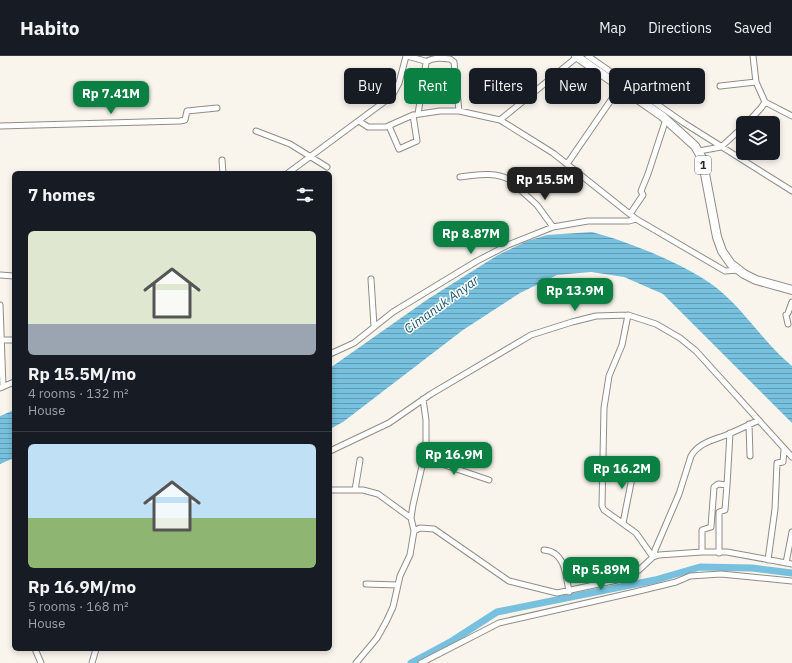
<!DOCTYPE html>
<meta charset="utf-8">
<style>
:root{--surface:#171b24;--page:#20242c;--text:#f1f3f6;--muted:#9ea1a6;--line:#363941;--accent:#0b8043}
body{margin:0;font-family:"IBM Plex Sans",sans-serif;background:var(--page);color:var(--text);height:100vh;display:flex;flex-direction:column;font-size:15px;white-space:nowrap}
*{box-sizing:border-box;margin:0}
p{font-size:13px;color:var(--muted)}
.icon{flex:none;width:22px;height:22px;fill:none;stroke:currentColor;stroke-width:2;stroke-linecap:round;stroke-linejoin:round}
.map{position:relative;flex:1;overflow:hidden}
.drawer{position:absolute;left:12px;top:115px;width:320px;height:480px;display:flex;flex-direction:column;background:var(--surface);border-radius:6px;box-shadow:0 2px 6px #0003}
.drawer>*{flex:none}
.banner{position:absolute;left:344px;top:12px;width:380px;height:36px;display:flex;gap:8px}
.controls{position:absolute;left:736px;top:60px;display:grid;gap:8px}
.controls a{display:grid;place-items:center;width:44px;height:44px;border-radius:6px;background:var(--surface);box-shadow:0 2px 6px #0003;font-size:20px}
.price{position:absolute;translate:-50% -34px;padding:0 9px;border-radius:8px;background:var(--accent);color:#fff;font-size:13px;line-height:26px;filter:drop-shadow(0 1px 2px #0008)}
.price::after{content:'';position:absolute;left:50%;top:24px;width:12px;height:9px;margin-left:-6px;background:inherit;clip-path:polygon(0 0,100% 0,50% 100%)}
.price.active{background:#222;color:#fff}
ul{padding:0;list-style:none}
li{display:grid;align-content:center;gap:8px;height:212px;padding:0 16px}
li+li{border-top:1px solid var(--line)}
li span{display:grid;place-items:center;height:124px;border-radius:6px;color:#555}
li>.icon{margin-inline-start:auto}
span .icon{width:72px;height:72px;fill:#fffc;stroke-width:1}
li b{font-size:17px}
h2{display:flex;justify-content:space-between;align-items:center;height:48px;padding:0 16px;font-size:17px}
.chip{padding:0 14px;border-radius:6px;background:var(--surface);box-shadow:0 2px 6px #0003;font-size:14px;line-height:36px}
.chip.active{background:var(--accent);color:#fff}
header{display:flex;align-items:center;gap:24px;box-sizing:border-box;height:56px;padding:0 20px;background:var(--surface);border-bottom:1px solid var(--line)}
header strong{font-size:19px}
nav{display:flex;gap:22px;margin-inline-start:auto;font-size:14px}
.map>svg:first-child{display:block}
</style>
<header>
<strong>Habito</strong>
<nav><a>Map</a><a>Directions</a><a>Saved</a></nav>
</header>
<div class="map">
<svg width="792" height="607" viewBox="0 0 792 607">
<defs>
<pattern id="water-rules" width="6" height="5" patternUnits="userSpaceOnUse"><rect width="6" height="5" fill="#77c0de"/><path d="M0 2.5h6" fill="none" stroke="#629cb4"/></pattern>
</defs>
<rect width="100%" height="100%" fill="#f9f5ed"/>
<!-- water -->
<path fill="url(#water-rules)" d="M592,176C627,185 690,210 718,233C745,255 764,287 792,310V367L663,238L624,221L591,216L557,219L520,237L463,274L343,366L330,373V312L428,243L498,199L527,185L547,179Z
M14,354V402L0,408V360Z"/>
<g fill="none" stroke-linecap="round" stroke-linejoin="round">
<!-- river -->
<path stroke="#77c0de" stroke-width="7" d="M411,607L452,585L497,556L655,524L700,511L752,512L792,517"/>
<!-- minor casing -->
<g stroke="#918d85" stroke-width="7">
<path id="minor" d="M407,0L425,5L426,7L418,58
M588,0L684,67L792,135
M426,6C433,1 442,2 450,3L454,6L459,55
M720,30L756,26
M765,46L792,60
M500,64L577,1
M359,65L368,71H386L413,59L440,55H459L500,64L553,97L636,163L725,215L738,214
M747,67L761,52L765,46L756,26L753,0
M0,70L180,65L185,64L187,55L217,52
M389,70L399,93L417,85L413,59
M256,75L290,88L327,111
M699,95L721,91L743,71
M222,104L223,117
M567,108L620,31
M288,117L392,40L399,27L406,0
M460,121C478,118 501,115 516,128
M519,123L516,130L537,149L553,171
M630,158L643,139L641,135L648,118L666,63
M0,219L14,220
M371,223L374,270
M0,249L3,331
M788,257L792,246
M628,259L622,289L609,320L604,352L602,450L604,454L636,477L653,501
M786,259L788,268
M3,284H14
M330,298L354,287L393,256L477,205L508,189L553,171L588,165H629L636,163
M0,332L14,326
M749,368L750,400
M330,395L389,367L431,338L531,279L572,266L596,260L628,259L656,268L680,282L696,295L792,401
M424,402L489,424
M602,416L633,417L623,467
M330,434H363L378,438L411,462
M355,434L360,404
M414,475L420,472L434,473L509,525L557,537L617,524L639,514L653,501L659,499L702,496H727L792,508
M544,494C565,496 566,518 569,536
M702,496V474L711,471L714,431L718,428L727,429L730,377
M719,497V456L725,454L727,429
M654,500L655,494L679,438L691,400C700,385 716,384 731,377C740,373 749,369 757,365
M768,504L775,453L777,407L783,406L784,393
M786,507L792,476
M366,528L398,529
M35,593L41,607
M92,607L96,593
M356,607L377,582L386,566L393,551L400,520L410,499L414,475L411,462L413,449L426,393V364L423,343
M421,607L499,567L635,536L676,526L690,520L721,518L792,525"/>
</g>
<!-- highway casing -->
<g stroke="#918d85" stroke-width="10">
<path id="highway" d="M576,0L662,60L695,90L702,102L717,181L722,195L731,208L744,218L756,224L792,234"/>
</g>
<!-- minor -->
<use href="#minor" stroke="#fff" stroke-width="5"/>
<!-- highway -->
<use href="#highway" stroke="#fff" stroke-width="8"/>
</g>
<g text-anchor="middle" stroke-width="3" stroke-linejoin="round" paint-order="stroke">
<!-- shield labels -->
<rect fill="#fff" stroke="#6a6866" stroke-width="1" x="695" y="100" width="16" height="18" rx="3"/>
<g font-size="11" font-weight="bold" fill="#2a2825">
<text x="703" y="113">1</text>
</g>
<!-- water labels -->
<g font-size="13" font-style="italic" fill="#19556a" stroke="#fff">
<text transform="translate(441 248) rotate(-36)" y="5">Cimanuk Anyar</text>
</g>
</g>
</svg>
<div class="controls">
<a><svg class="icon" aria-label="layers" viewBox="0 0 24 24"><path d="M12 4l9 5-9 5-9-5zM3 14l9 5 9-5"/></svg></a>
</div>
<b class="price" style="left:111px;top:59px">Rp 7.41M</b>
<b class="price active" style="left:545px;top:145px">Rp 15.5M</b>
<b class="price" style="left:471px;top:199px">Rp 8.87M</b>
<b class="price" style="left:575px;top:256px">Rp 13.9M</b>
<b class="price" style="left:454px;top:420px">Rp 16.9M</b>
<b class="price" style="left:622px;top:434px">Rp 16.2M</b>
<b class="price" style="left:601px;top:535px">Rp 5.89M</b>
<div class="banner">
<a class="chip">Buy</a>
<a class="chip active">Rent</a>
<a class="chip">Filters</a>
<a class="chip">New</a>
<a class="chip">Apartment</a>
</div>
<section class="drawer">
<h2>7 homes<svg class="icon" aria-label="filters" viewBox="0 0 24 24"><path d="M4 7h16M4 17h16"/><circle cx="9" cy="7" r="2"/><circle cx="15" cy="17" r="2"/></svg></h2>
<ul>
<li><span style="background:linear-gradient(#dfe7d0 75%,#9aa5b1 0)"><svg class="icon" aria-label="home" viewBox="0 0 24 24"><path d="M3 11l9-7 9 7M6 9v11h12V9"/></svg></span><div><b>Rp 15.5M/mo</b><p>4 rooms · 132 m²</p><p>House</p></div></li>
<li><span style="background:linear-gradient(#bfe0f5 60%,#8fb573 0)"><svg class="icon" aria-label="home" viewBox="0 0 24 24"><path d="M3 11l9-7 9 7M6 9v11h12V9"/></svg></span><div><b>Rp 16.9M/mo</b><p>5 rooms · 168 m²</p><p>House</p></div></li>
</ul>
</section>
</div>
